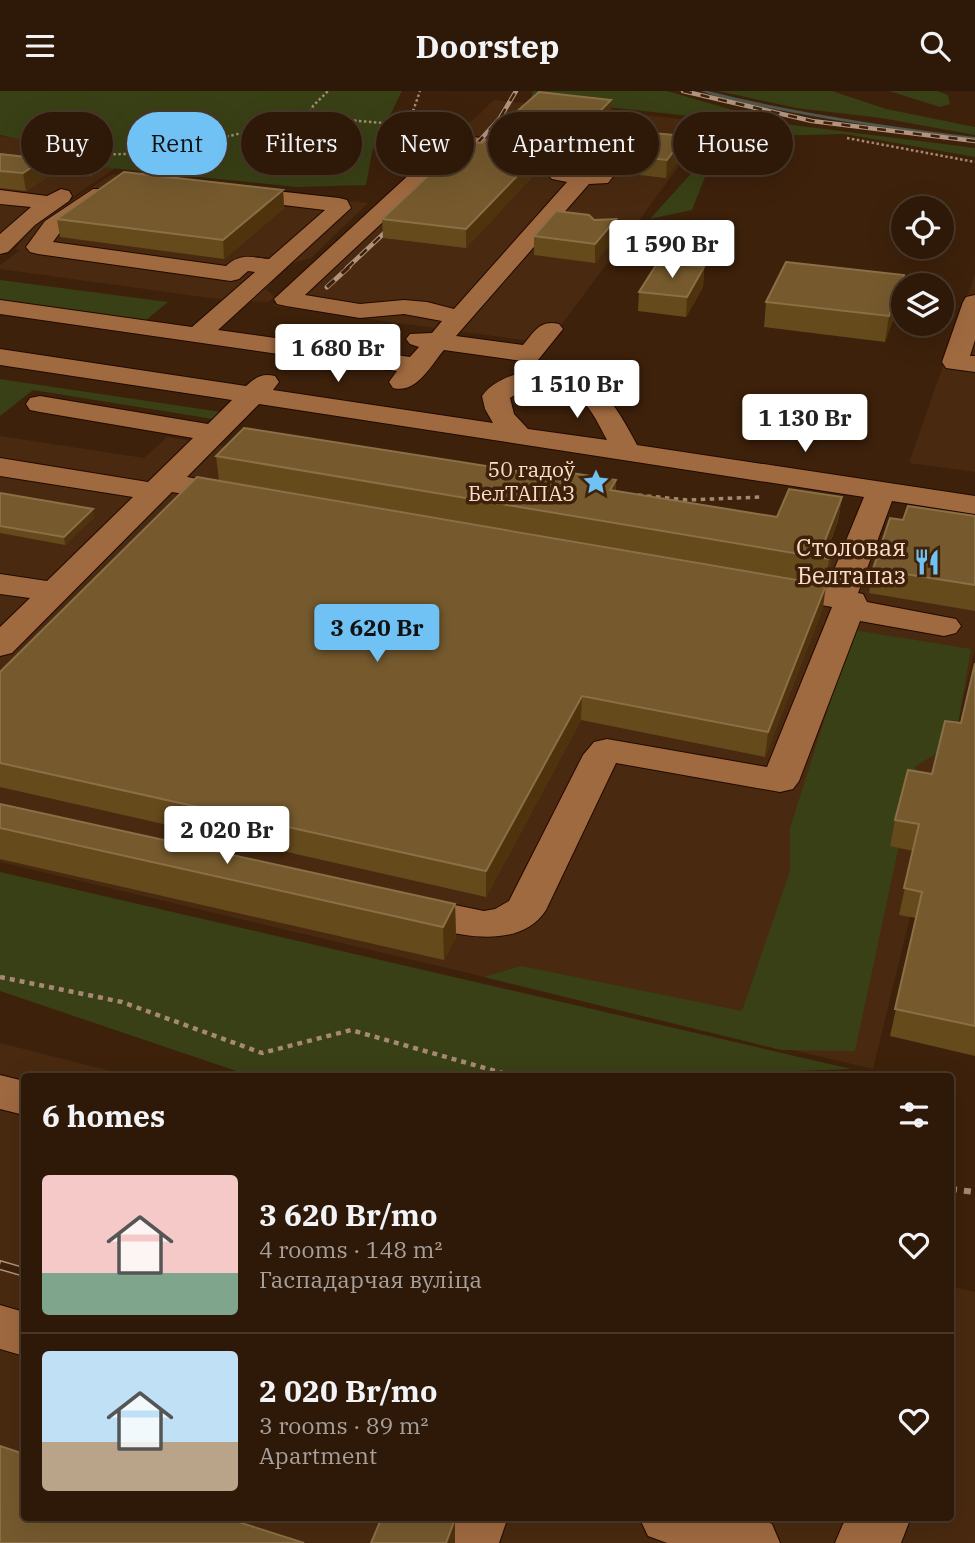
<!DOCTYPE html>
<meta charset="utf-8">
<style>
:root{--surface:#2e1908;--page:#362212;--text:#f1f3f6;--muted:#a7a09c;--line:#493829;--accent:#70c2f4}
body{margin:0;font-family:"IBM Plex Serif",serif;background:var(--page);color:var(--text);height:100vh;display:flex;flex-direction:column;font-size:26px;white-space:nowrap}
*{box-sizing:border-box;margin:0}
p{font-size:23px;color:var(--muted)}
.icon{flex:none;width:38px;height:38px;fill:none;stroke:currentColor;stroke-width:2;stroke-linecap:round;stroke-linejoin:round}
.map{position:relative;flex:1;overflow:hidden}
.side{position:absolute;left:21px;top:982px;width:933px;height:448px;display:flex;flex-direction:column;background:var(--surface);border-radius:7px;box-shadow:0 7px 28px #0002,0 0 0 2px var(--line)}
.side>*{flex:none}
.banner{position:absolute;left:21px;top:21px;width:934px;height:63px;display:flex;gap:14px}
.buttons{position:absolute;left:891px;top:105px;display:grid;gap:14px}
.buttons a{display:grid;place-items:center;width:63px;height:63px;border-radius:50%;background:var(--surface);box-shadow:0 7px 28px #0002,0 0 0 2px var(--line);font-size:35px}
.price{position:absolute;translate:-50% -60px;padding:0 16px;border-radius:7px;background:#fff;color:#222;font-size:23px;line-height:46px;filter:drop-shadow(0 2px 4px #0008)}
.price::after{content:'';position:absolute;left:50%;top:42px;width:21px;height:16px;margin-left:-10px;background:inherit;clip-path:polygon(0 0,100% 0,50% 100%)}
.price.current{background:var(--accent);color:#111}
ul{padding:0;list-style:none}
li{display:flex;align-items:center;gap:21px;height:175px;padding:0 21px}
li+li{border-top:2px solid var(--line)}
li span{display:grid;place-items:center;flex:none;width:196px;height:140px;border-radius:7px;color:#555}
li>.icon{margin-inline-start:auto}
span .icon{width:84px;height:84px;fill:#fffc;stroke-width:1}
li b{font-size:30px}
h2{display:flex;justify-content:space-between;align-items:center;height:84px;padding:0 21px;font-size:30px}
.tag{padding:0 24px;border-radius:32px;background:var(--surface);box-shadow:0 7px 28px #0002,0 0 0 2px var(--line);font-size:24px;line-height:63px}
.tag.current{background:var(--accent);color:#111}
header{display:flex;justify-content:space-between;align-items:center;height:91px;padding:0 21px;background:var(--surface);font-size:32px;font-weight:800}
.map>svg:first-child{display:block}
</style>
<header><svg class="icon" aria-label="menu" viewBox="0 0 24 24"><path d="M4 6h16M4 12h16M4 18h16"/></svg>Doorstep<svg class="icon" aria-label="search" viewBox="0 0 24 24"><circle cx="10" cy="10" r="6"/><path d="M15 15l6 6"/></svg></header>
<div class="map">
<svg width="975" height="1452" viewBox="0 0 975 1452">
<rect width="100%" height="100%" fill="#3d210b"/>
<!-- built -->
<path fill="#492a10" d="M494,9L712,31L559,237L531,250L273,215Z
M0,45L51,52L119,75L32,133L0,166Z
M112,83L368,112L311,167L289,173L266,198L275,206L268,211L225,209L0,178V174L20,159L16,158L19,152L36,133Z
M975,183V381L909,372Z
M0,345L144,367L167,346L775,450H975V559L873,978L0,771Z
M0,952L131,985H24V1426H898L893,1452H0Z
M950,1195L975,1201V1452H899L904,1426H950Z"/>
<!-- green -->
<path fill="#394015" d="M0,0H402L372,61L366,94L297,96L62,72L46,54L0,44Z
M533,0H667L757,26L750,32H777L975,57V66L845,43L758,45L712,68L692,119L650,128L725,45L727,32L746,31L531,8Z
M718,0H832L886,18L975,36V44L881,27L796,17Z
M889,0H937L948,4L950,13L940,16Z
M0,189L168,211L145,230L0,210Z
M0,288L221,321L213,328L33,299L0,325Z
M853,539L971,558L955,651L916,675L855,960L781,959L484,886L521,875L742,920L790,780V737Z
M0,781L851,978L660,985H251L0,900Z"/>
<g fill="none" stroke-linecap="round" stroke-linejoin="round">
<!-- stream -->
<path fill="#4f564b" fill-rule="evenodd" d="M701,0H708C796,22 885,35 975,46V48C911,41 847,32 784,20C757,15 726,10 701,0Z"/>
<!-- minor casing -->
<g stroke="#230900" stroke-width="2">
<path id="minor" d="M457,44L605,62L612,64L623,73L608,92L589,93L456,245L523,254C534,241 540,228 559,233L563,238L538,269L529,271L444,259C430,275 417,303 393,297L389,291L397,280L0,223V209L192,236L255,181L248,180L239,188L231,190L38,163L30,161L26,156L45,130L93,98H109L112,103L109,108L61,140L53,151L226,175C240,162 251,166 269,168L325,119L225,107L222,102L225,97L233,95L339,107L347,109L351,117L218,239L410,266L419,256L410,253L406,248L410,243L432,242L442,230L404,223L360,227L286,215L277,213L274,208L450,46ZM462,57L600,74L594,81L552,80L548,84L552,88L567,91L454,218L427,211L404,209L360,213L305,204Z
M61,98L69,100L72,105L69,110L35,134L8,161L0,163V143L31,116L0,113V99L47,105Z
M975,204V249L970,265H975V281L946,277L942,271L963,211L966,206Z
M0,258L246,295C256,286 262,282 275,285L279,291L273,299L493,332L485,318L482,305C492,291 508,285 524,281C586,266 612,306 637,354L975,405V423L892,410L858,502L863,503L867,511L956,528L961,535L956,542L944,545L860,530L799,690L793,698L780,701L616,672L546,819C515,867 435,838 392,826L386,817L392,808L406,804L484,820L495,818L509,810L583,664L594,651L607,648L767,676L832,516L761,503L756,496L761,489L772,486L827,496L864,406L259,313L187,386L251,398L255,404L251,410L240,413L172,401L12,562L0,565V536L30,507L0,503V483L47,490L133,406L0,385V367L148,391L193,347L40,321L30,319L26,313L30,307L40,305L208,333L232,309L0,274ZM540,294C579,293 591,318 607,349L528,338L514,323L510,307L526,297Z
M0,984L24,990V1024L0,1018Z
M0,1214L24,1221V1265L0,1258Z
M450,1426H508L499,1452H441Z
M639,1426H754L772,1433L780,1452H667L648,1445Z
M850,1426H911L901,1452H835L843,1433Z"/>
</g>
<!-- path-far3 -->
<path stroke="#a78973" stroke-width="2.5" stroke-dasharray="2.5 2.5" stroke-linecap="butt" d="M309,26L313,15L328,0
M847,47L975,71
M91,84L70,78L88,64L158,62L309,26L396,33L411,26L420,0
M502,378L560,376"/>
<!-- path-far2 -->
<path stroke="#a78973" stroke-width="3.5" stroke-dasharray="4.5 4.5" stroke-linecap="butt" d="M638,404L687,409L762,406"/>
<!-- path-far1 -->
<path stroke="#a78973" stroke-width="4.5" stroke-dasharray="5 5" stroke-linecap="butt" d="M0,886L122,911L262,962L351,939L513,985"/>
<!-- path -->
<path stroke="#a78973" stroke-width="6" stroke-dasharray="7 7" stroke-linecap="butt" d="M950,1098L975,1101"/>
<!-- minor -->
<use href="#minor" fill="#a06a40" fill-rule="evenodd"/>
<!-- rail-far2 casing -->
<g stroke="#b2947e" stroke-width="4.5">
<path id="rail-far2" d="M683,0L812,30L975,50
M465,66L500,27L516,0
M347,177L396,131"/>
</g>
<!-- rail-far1 casing -->
<g stroke="#b2947e" stroke-width="5">
<path id="rail-far1" d="M327,196L349,176"/>
</g>
<!-- rail casing -->
<g stroke="#b2947e" stroke-width="10">
<path id="rail" d="M0,1174L24,1181"/>
</g>
<!-- rail-far2 -->
<use href="#rail-far2" stroke="#3d210b" stroke-width="2.5" stroke-dasharray="9" stroke-linecap="butt"/>
<!-- rail-far1 -->
<use href="#rail-far1" stroke="#3d210b" stroke-width="3.5" stroke-dasharray="10" stroke-linecap="butt"/>
<!-- rail -->
<use href="#rail" stroke="#3d210b" stroke-width="7" stroke-dasharray="21" stroke-linecap="butt"/>
</g>
<!-- wall -->
<path fill="#654a1c" d="M611,9V26L581,56L506,47V30Z
M685,45L684,62L666,87L622,82L623,64Z
M482,52L566,55L565,72L561,77L543,74L466,157L383,147L382,128Z
M0,63L47,86L26,100L0,97Z
M283,99L284,117L224,168L60,146L57,128Z
M594,129L615,146L595,172L534,164V145Z
M704,176L703,196L686,226L638,220L639,201Z
M904,184L900,210L885,251L764,236L766,211Z
M216,365L562,387L616,389V400L777,426L842,406L838,430L828,458L833,459L829,483L825,493L219,389Z
M0,402L94,426L65,454L0,442Z
M975,425V520L869,502L873,478L903,429Z
M823,517L765,666L581,629L486,806L0,696V581Z
M975,572V965L890,945L916,827L899,824L913,760L890,755L895,729L932,683L961,632Z
M0,713L455,813L456,846L444,869L0,768Z"/>
<!-- shaded-wall -->
<path fill="#4e330d" d="M611,9V26L581,56V39Z
M685,45L684,62L666,87L667,69Z
M566,55L565,72L561,77V59Z
M544,57L543,74L466,157V138Z
M44,68L47,86L26,100L23,82Z
M283,99L284,117L224,168L223,149Z
M616,128L615,146L595,172V153Z
M704,176L703,196L686,226L687,206Z
M904,184L900,210L885,251L889,225Z
M616,389L615,413L610,399Z
M842,406L838,430L824,468L822,457Z
M93,418L94,426L65,454L64,446Z
M833,459L829,483L825,493L829,468Z
M826,494L823,517L765,666L768,641Z
M582,605L581,629L486,806V780Z
M455,813L456,846L444,869L443,836Z
M455,1428V1452H446Z"/>
<!-- building -->
<path fill="#765a2e" stroke="#8b6f46" stroke-width="2" d="M539,1L611,9L581,39L506,30Z
M643,41L685,45L667,69L623,64Z
M489,46L566,55L561,59L544,57L466,138L382,128L465,50L482,52Z
M0,63L44,68L23,82L0,80Z
M124,81L283,99L223,149L57,128Z
M556,120L589,124L594,129L616,128L595,153L534,145Z
M658,171L704,176L687,206L639,201Z
M786,171L904,184L889,225L766,211Z
M244,337L562,387L566,381L616,389L610,399L777,426L789,398L842,406L822,457L833,459L829,468L216,365Z
M197,386L826,494L768,641L582,605L486,780L0,672V581Z
M0,402L93,418L64,446L0,435Z
M908,415L975,425V494L873,478L890,427L903,429Z
M975,572V935L895,918L922,801L904,797L919,733L895,729L908,679L932,683L945,630L961,632Z
M0,713L455,813L443,836L0,737Z
M0,1355L24,1363V1426H223L304,1452H0Z
M382,1426H438V1427L455,1428L446,1452H371Z"/>
<!-- icons -->
<defs>
<g id="sight-bare" transform="scale(2.1)"><path d="M0-6L1.8-2.2L6-1.7L2.9 1.2L3.7 5.4L0 3.3L-3.7 5.4L-2.9 1.2L-6-1.7L-1.8-2.2Z" fill="#70c2f4" stroke="#3d210b" stroke-width="2.5" paint-order="stroke"/></g>
<g id="restaurant-bare" transform="scale(2.1)"><path d="M-5-6h1v4h1v-4h1v4h1v-4h1v5L-1.5 .5V6h-2V.5L-5-1ZM5-6V6H3V1.5H1.5Q1.5-4 5-6Z" fill="#70c2f4" stroke="#3d210b" stroke-width="2.5" paint-order="stroke"/></g>
</defs>
<g fill-rule="evenodd">
<use href="#sight-bare" x="596" y="391"/>
<use href="#restaurant-bare" x="927" y="471"/>
</g>
<g text-anchor="middle" stroke-width="7" stroke-linejoin="round" paint-order="stroke">
<!-- far-poi labels -->
<g font-size="21" fill="#fddec8" stroke="#3d210b" text-anchor="end">
<text x="575" y="386">50 гадоў<tspan x="575" dy="24">БелТАПАЗ</tspan></text>
</g>
<!-- poi labels -->
<g font-size="24" fill="#fddec8" stroke="#3d210b" text-anchor="end">
<text x="906" y="465">Столовая<tspan x="906" dy="28">Белтапаз</tspan></text>
</g>
</g>
</svg>
<div class="buttons">
<a><svg class="icon" aria-label="locate" viewBox="0 0 24 24"><circle cx="12" cy="12" r="6"/><path d="M12 2v4M12 18v4M2 12h4M18 12h4"/></svg></a>
<a><svg class="icon" aria-label="layers" viewBox="0 0 24 24"><path d="M12 4l9 5-9 5-9-5zM3 14l9 5 9-5"/></svg></a>
</div>
<b class="price" style="left:672px;top:189px">1 590 Br</b>
<b class="price" style="left:338px;top:293px">1 680 Br</b>
<b class="price" style="left:577px;top:329px">1 510 Br</b>
<b class="price" style="left:805px;top:363px">1 130 Br</b>
<b class="price current" style="left:377px;top:573px">3 620 Br</b>
<b class="price" style="left:227px;top:775px">2 020 Br</b>
<div class="banner">
<a class="tag">Buy</a>
<a class="tag current">Rent</a>
<a class="tag">Filters</a>
<a class="tag">New</a>
<a class="tag">Apartment</a>
<a class="tag">House</a>
</div>
<section class="side">
<h2>6 homes<svg class="icon" aria-label="filters" viewBox="0 0 24 24"><path d="M4 7h16M4 17h16"/><circle cx="9" cy="7" r="2"/><circle cx="15" cy="17" r="2"/></svg></h2>
<ul>
<li><span style="background:linear-gradient(#f6c9c9 70%,#7fa58c 0)"><svg class="icon" aria-label="home" viewBox="0 0 24 24"><path d="M3 11l9-7 9 7M6 9v11h12V9"/></svg></span><div><b>3 620 Br/mo</b><p>4 rooms · 148 m²</p><p>Гаспадарчая вуліца</p></div><svg class="icon" aria-label="heart" viewBox="0 0 24 24"><path d="M12 20l-8-8c-3-5 5-10 8-4 3-6 11-1 8 4z"/></svg></li>
<li><span style="background:linear-gradient(#bfe0f5 65%,#b9a48a 0)"><svg class="icon" aria-label="home" viewBox="0 0 24 24"><path d="M3 11l9-7 9 7M6 9v11h12V9"/></svg></span><div><b>2 020 Br/mo</b><p>3 rooms · 89 m²</p><p>Apartment</p></div><svg class="icon" aria-label="heart" viewBox="0 0 24 24"><path d="M12 20l-8-8c-3-5 5-10 8-4 3-6 11-1 8 4z"/></svg></li>
</ul>
</section>
</div>
